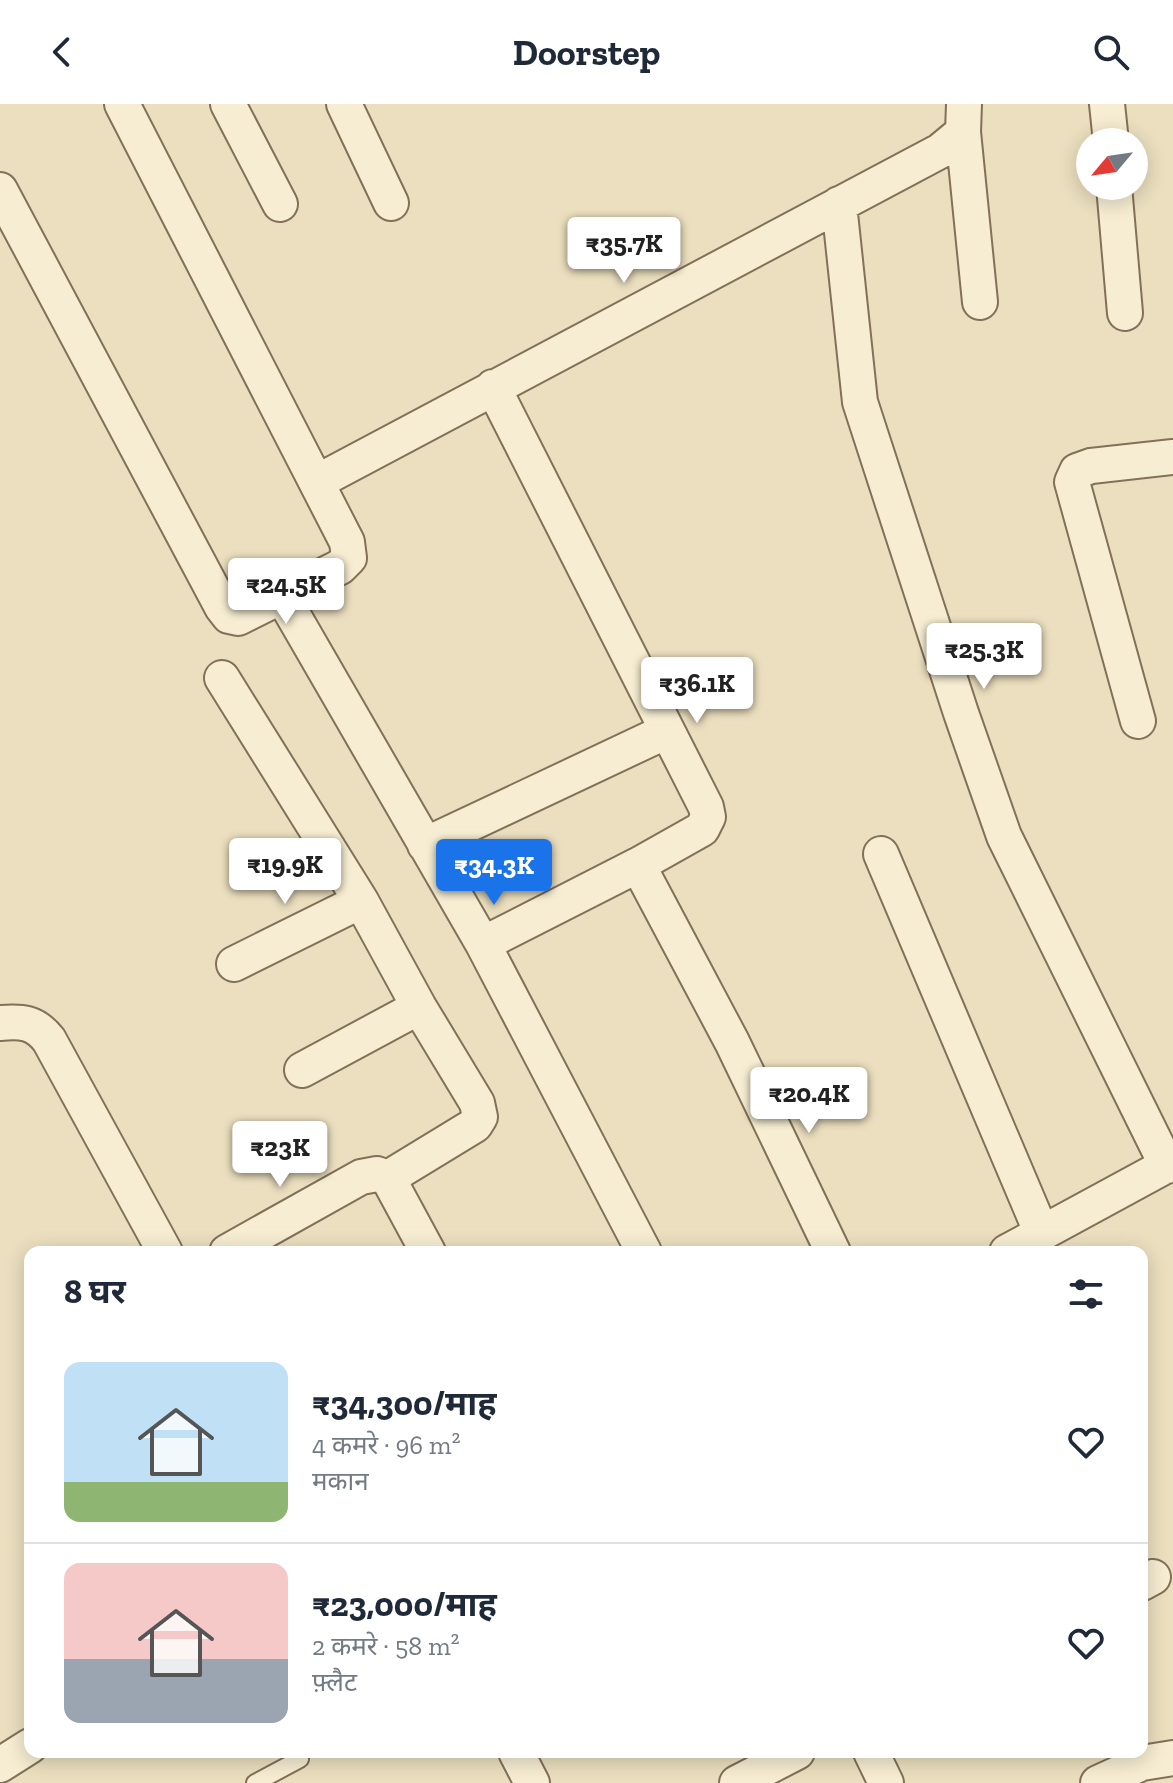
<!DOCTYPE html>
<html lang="hi">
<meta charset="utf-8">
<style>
:root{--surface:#fff;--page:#f6f6f7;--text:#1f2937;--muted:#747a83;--line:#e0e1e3;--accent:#1a73e8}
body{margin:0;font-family:"Zilla Slab","Noto Sans Devanagari",serif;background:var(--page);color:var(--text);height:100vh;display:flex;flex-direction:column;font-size:30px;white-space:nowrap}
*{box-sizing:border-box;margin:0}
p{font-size:26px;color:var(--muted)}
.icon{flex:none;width:44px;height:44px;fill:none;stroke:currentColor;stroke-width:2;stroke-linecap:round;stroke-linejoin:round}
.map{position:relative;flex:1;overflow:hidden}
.sheet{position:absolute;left:24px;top:1142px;width:1124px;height:512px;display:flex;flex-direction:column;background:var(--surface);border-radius:16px;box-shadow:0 4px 20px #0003}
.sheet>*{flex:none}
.needle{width:52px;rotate:241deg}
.controls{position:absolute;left:1076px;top:24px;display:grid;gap:16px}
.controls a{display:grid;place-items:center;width:72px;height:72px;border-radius:50%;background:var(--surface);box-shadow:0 4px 20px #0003;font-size:40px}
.price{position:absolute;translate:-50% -68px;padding:0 18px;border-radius:8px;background:#fff;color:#222;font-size:26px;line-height:52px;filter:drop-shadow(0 2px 4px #0008)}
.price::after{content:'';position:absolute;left:50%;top:48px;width:24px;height:18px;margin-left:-12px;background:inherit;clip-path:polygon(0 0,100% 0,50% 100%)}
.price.active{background:var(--accent);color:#fff}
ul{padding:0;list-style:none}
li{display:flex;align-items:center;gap:24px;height:200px;padding:0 40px}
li+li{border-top:2px solid var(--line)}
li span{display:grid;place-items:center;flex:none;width:224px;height:160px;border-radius:16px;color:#555}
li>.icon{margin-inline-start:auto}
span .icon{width:96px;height:96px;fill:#fffc;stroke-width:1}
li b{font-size:34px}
h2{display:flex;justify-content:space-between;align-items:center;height:96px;padding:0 40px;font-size:34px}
header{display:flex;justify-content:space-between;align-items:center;height:104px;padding:0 40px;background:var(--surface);font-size:36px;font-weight:800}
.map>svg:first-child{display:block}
</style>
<header><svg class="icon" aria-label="back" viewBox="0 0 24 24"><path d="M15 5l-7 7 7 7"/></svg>Doorstep<svg class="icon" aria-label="search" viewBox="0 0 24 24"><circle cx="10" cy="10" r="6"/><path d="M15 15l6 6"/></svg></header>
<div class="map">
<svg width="1173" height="1679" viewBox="0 0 1173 1679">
<rect width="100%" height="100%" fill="#ebdfbf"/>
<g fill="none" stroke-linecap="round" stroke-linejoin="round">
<!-- service casing -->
<g stroke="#827059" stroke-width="20">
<path id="service" d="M255,1679L300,1655"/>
</g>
<!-- minor casing -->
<g stroke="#827059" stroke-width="38">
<path id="minor" d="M228,0L280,100
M344,0L391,99
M964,0L963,28L980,198
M1107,0L1111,38
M1114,82L1125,209
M0,86L222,503L229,512L238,514L340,463L349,454L347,438L122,0
M839,100L860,298L961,609L1004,732L1167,1062
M317,378L940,47L963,28
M282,492L483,840L644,1148
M222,574L361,797L419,903L477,999L480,1013L475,1021L388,1074
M1138,617L1072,378L1077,367L1091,362L1173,353
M425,741L667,627
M881,750L1042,1130
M638,761L732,938L833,1148
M483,840L638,761L702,725L708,713L706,703L493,283
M234,860L361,797
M0,919C22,917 35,918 49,936L165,1148
M302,966L419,903
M227,1148L361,1073L377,1070L388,1074L428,1148
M1007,1148L1173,1058
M1142,1479L1153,1473
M516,1648L532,1679
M871,1648L886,1679
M0,1661L30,1642
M737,1679L797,1648
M1098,1679L1142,1659L1173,1654"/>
</g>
<!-- service -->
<use href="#service" stroke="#f6edd2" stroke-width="16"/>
<!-- minor -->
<use href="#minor" stroke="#f6edd2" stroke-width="34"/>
</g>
</svg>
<div class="controls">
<a><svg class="needle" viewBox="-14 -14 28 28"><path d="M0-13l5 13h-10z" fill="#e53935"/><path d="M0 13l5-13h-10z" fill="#747a83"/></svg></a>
</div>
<b class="price" style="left:624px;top:181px">₹35.7K</b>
<b class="price" style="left:286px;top:522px">₹24.5K</b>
<b class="price" style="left:984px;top:587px">₹25.3K</b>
<b class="price" style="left:697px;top:621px">₹36.1K</b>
<b class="price" style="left:285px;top:802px">₹19.9K</b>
<b class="price active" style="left:494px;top:803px">₹34.3K</b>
<b class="price" style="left:809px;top:1031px">₹20.4K</b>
<b class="price" style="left:280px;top:1085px">₹23K</b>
<section class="sheet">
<h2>8 घर<svg class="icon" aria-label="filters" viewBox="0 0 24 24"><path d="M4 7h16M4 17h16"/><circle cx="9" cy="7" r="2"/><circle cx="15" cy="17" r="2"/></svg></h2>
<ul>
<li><span style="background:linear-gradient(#bfe0f5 75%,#8fb573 0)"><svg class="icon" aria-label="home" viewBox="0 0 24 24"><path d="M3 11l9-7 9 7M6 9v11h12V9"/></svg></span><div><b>₹34,300/माह</b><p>4 कमरे · 96 m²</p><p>मकान</p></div><svg class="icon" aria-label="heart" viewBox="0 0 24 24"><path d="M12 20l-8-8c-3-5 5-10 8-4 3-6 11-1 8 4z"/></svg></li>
<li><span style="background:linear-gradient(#f6c9c9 60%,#9aa5b1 0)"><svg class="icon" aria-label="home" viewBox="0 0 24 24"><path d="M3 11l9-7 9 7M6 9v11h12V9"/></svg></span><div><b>₹23,000/माह</b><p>2 कमरे · 58 m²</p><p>फ़्लैट</p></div><svg class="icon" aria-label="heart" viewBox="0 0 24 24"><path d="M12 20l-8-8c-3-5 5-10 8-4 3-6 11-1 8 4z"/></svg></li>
</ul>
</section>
</div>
